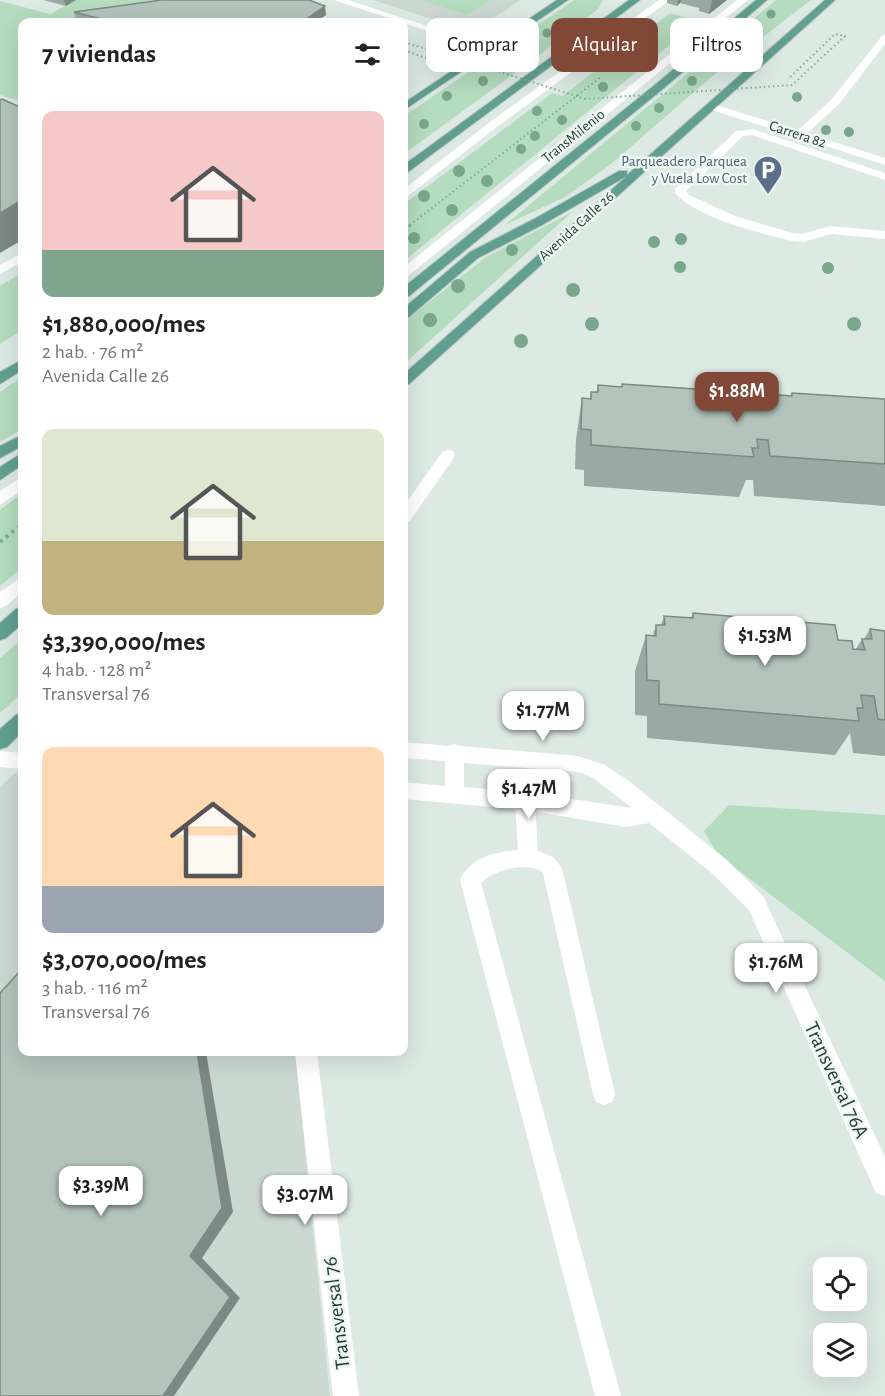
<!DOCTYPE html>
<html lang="es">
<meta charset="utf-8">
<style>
:root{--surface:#fff;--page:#f2f2f2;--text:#222;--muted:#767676;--accent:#814837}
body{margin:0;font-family:"Alegreya Sans",sans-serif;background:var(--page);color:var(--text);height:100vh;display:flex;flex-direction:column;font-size:22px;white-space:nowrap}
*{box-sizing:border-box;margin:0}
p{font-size:20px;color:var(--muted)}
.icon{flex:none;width:33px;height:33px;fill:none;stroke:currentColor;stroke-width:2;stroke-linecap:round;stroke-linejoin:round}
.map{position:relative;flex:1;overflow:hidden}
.details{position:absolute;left:18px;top:18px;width:390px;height:1038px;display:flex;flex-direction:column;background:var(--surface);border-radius:12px;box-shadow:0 6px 24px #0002}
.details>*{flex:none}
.guide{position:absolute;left:426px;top:18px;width:369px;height:54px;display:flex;gap:12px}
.buttons{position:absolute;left:813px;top:1257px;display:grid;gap:12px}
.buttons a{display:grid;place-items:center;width:54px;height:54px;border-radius:12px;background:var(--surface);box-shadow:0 6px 24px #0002;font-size:30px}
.price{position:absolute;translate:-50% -51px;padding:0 14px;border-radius:12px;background:#fff;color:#222;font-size:20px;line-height:39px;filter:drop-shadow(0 2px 3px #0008)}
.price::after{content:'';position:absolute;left:50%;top:36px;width:18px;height:14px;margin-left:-9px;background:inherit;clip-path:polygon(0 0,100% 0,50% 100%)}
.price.selected{background:var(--accent);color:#fff}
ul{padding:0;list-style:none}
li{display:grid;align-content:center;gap:12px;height:318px;padding:0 24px}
li span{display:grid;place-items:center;height:186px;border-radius:12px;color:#555}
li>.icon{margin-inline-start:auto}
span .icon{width:108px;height:108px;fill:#fffc;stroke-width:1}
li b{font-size:26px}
h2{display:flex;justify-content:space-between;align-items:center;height:72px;padding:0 24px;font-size:26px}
.pill{padding:0 21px;border-radius:12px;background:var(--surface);box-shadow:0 6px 24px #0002;font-size:21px;line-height:54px}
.pill.selected{background:var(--accent);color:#fff}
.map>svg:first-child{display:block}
</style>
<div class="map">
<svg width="885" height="1396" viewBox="0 0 885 1396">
<rect width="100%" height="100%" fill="#ddeae4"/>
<!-- built -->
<path fill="#ccd9d3" d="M373,0H521L472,32Z
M15,773L22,774V1052H295L330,1396H0V787Z"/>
<!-- green -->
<path fill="#b5dcbf" d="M76,0H197L78,21L82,22H22V102L0,95V1L50,14Z
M420,0H491L467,15Z
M574,0H603L598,9L541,54L404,154V116Z
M776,0H811L710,78L611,164L565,197L505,225Z
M670,13L699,21L404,261V204L552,93L562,96Z
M572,212L404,364V322L486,257Z
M22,273V330L0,344V286Z
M22,377V429L0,442V392Z
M22,493V568L0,586V510Z
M22,639V693L0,713V658Z
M729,805L885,815V981L718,855L704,831Z"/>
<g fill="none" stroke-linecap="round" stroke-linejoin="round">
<!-- primary casing -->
<g stroke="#bcc4c2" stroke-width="2">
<path id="primary" d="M557,0H568L404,110V103Z
M629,0H640L408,172L404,173V165Z
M756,0H767L664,88L409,296L404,297V287L656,84Z
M825,0H835L409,384L404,385V374L627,176L542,225L478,258L409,317L404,318V308L470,252L534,219L619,171H627V175Z
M22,360V370L0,384V372Z
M22,435V446L0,458V446Z
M22,453V465L0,480V467Z
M22,607V624L6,638L0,640V623L16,609Z
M22,713V732L7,747L0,749V729L16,715Z"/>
</g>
<!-- path-far2 -->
<path stroke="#7dae9e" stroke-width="2" stroke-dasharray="1.5 3" stroke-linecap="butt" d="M404,50L434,61
M410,225L601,77"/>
<!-- path-far1 -->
<path stroke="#7dae9e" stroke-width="3" stroke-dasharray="2 4" stroke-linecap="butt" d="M404,230L412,224"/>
<!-- path -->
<path stroke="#7dae9e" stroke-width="4" stroke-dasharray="3 4.5" stroke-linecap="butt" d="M0,542L22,524"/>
<!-- service -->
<path fill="#fff" fill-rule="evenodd" d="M659,0H670L498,126L408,196L404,197V189L490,122Z
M737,0H748L408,276L404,277V267Z
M885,35V44L839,104L804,136H796V132L831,100L882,36Z
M753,129L885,173V180L752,135L743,136L686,191L689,195L735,216L792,233L802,234L830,226L885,231V239L831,234L803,242L792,241C758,232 699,219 675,193V189L736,131Z
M22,253V262L0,274V265Z
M448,450L453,451L455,455L453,459L410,521L404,523V506L443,451Z
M22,477V490L0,505V491Z
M22,577V592L6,606L0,608V592Z
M525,792L532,795L535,801L538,851L553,857L562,868L615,1094L612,1102L604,1105L596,1102L593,1094L543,873C528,861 493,870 481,883L621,1396H595L460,880C470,857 496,852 518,850L515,801L518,795Z"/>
<!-- minor -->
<path fill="#fff" fill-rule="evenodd" d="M404,742L449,746L454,744L461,746L578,756L605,765L630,782L728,861L763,896L885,1157V1196L876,1193L749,910L714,875L649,823L626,827L525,810L404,799V782L445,786V761L404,758ZM464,763L578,772L592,777L632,808L525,792L464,787Z
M0,751L22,753V769L0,767Z
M295,1052H317L359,1396H333Z"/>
<!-- tertiary -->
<path fill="#fff" fill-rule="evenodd" d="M334,0H348L497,49L489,51Z
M710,103L885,158V165L706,108L705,106Z"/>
<!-- primary -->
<use href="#primary" fill="#61a090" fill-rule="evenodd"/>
<!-- path-bridge -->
<path stroke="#7dae9e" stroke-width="2" stroke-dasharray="1.5 3" stroke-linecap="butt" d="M404,42L586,99L792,85L845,36L835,34L788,79"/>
</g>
<!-- trees -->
<g fill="#79a78c">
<circle cx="771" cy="14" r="4.5"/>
<circle cx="751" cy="24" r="4.5"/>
<circle cx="547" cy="33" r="4.5"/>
<circle cx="736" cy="44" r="5"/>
<circle cx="530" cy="45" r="5"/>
<circle cx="513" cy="58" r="5"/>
<circle cx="713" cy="61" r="5"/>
<circle cx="483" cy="81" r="5"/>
<circle cx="692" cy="81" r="5"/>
<circle cx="603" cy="87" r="5"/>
<circle cx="447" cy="96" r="5"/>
<circle cx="797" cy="97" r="5"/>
<circle cx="659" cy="108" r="5"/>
<circle cx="537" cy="111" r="5"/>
<circle cx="562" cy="120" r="5"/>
<circle cx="424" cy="124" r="5"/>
<circle cx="636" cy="126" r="5"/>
<circle cx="826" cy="130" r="5"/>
<circle cx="849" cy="132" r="5"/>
<circle cx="535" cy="136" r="5"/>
<circle cx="521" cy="149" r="5"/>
<circle cx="459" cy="171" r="6"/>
<circle cx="487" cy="181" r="6"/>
<circle cx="424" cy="196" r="6"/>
<circle cx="452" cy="210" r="6"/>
<circle cx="414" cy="238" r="6"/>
<circle cx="681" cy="239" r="6"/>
<circle cx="654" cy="242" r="6"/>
<circle cx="512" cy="250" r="6"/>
<circle cx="680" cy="267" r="6"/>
<circle cx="828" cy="268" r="6"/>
<circle cx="458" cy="286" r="7"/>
<circle cx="573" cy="290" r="7"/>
<circle cx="430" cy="320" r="7"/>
<circle cx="592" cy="324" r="7"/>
<circle cx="854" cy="324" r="7"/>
<circle cx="521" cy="341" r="7"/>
</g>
<!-- wall -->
<path fill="#9aa9a3" d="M43,0H76L66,6Z
M667,0H727L709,14L699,11V8L680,3L677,6L667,3Z
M74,12L326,15L315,22H82L76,21Z
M598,385L741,402L753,408H759L762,401L766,402L768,394L790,396L792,393L885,399V506L754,496L753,480H746L739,497L584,486V470L575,469L576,439L582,398L590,399L591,392H597Z
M693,613L838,640L853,649H856L862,639H864L870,629L885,631V756L853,753L850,733L835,755L647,738V716L635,715V671L646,635H653L656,625H661L664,616L691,618Z"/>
<!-- shaded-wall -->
<path fill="#7d8984" d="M64,0H76L66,6Z
M678,0H681L680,3L677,6Z
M712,0H727L709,14Z
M325,6L326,15L315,22H302Z
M22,200V240L0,253V213Z
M197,1052H206L233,1212L202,1258L240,1298L174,1396H163L190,1256Z"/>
<!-- building -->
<path fill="#b3c4bd" stroke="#7d8984" stroke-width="1.5" d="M162,0H309L325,6L302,22H113L74,12Z
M2,99L22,108V200L0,213V100Z
M622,384L740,392L741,402L753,403V408L762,409V401L769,402L768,394L792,396V393L885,399V464L770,456L768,440L757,439L758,448H752L754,457L591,445V430L581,429L582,398L591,399V392H598V385L622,387Z
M693,613L835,625L838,640L852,641L853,649L865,650L862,639H872L870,629L885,631V720L878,719L874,696L861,695L863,708H857L859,721L659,704V681L647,680L646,635L656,636V625H665L664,616L693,618Z
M22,969V1052H197L222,1208L190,1256L230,1297L163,1396H0V993Z"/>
<!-- icons -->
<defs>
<g id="parking-pin" transform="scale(1.5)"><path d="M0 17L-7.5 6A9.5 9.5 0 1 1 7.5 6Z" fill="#5c6f8a" stroke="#eef6f2"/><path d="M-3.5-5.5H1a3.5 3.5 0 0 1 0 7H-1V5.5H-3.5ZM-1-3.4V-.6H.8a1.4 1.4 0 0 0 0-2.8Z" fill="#fff"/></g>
</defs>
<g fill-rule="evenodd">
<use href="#parking-pin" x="768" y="170"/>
</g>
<g text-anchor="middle" stroke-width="5" stroke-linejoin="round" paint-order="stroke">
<!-- far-street labels -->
<g font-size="15" fill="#1f3932" stroke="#eef6f2">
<text transform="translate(798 134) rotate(18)" y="5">Carrera 82</text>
<text transform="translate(573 136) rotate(-39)" y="5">TransMilenio</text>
<text transform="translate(576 226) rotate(-42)" y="5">Avenida Calle 26</text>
</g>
<!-- far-service labels -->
<g font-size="15" fill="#4e5e75" stroke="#eef6f2" text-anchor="end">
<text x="747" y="166">Parqueadero Parquea<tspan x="747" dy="17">y Vuela Low Cost</tspan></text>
</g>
<!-- near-street labels -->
<g font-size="21" fill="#1f3932" stroke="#eef6f2">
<text transform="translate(837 1080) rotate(65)" y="7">Transversal 76A</text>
<text transform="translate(336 1313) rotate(-97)" y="7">Transversal 76</text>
</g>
</g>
</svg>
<div class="buttons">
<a><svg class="icon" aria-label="locate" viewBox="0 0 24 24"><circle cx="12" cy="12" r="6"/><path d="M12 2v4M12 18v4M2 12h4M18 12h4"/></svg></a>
<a><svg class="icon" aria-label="layers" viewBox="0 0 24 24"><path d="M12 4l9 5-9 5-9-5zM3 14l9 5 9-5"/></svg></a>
</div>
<b class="price selected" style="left:737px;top:423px">$1.88M</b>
<b class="price" style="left:765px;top:667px">$1.53M</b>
<b class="price" style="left:543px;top:742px">$1.77M</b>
<b class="price" style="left:529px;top:820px">$1.47M</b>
<b class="price" style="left:776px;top:994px">$1.76M</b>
<b class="price" style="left:101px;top:1217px">$3.39M</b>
<b class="price" style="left:305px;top:1226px">$3.07M</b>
<div class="guide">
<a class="pill">Comprar</a>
<a class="pill selected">Alquilar</a>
<a class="pill">Filtros</a>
</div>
<section class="details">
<h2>7 viviendas<svg class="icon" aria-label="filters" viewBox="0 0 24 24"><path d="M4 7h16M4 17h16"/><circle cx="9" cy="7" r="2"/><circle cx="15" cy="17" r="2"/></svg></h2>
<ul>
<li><span style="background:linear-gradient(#f6c9c9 75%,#7fa58c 0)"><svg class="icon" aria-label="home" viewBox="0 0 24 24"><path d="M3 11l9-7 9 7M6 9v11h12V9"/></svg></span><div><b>$1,880,000/mes</b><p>2 hab. · 76 m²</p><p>Avenida Calle 26</p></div></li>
<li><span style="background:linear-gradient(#dfe7d0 60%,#c2b280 0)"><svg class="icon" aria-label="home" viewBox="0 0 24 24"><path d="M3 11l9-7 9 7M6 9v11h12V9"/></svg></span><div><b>$3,390,000/mes</b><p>4 hab. · 128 m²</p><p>Transversal 76</p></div></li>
<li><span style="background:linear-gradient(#ffd9b3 75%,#9aa5b1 0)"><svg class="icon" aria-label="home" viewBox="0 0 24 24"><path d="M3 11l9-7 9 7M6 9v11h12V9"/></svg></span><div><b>$3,070,000/mes</b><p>3 hab. · 116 m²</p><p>Transversal 76</p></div></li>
</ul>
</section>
</div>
